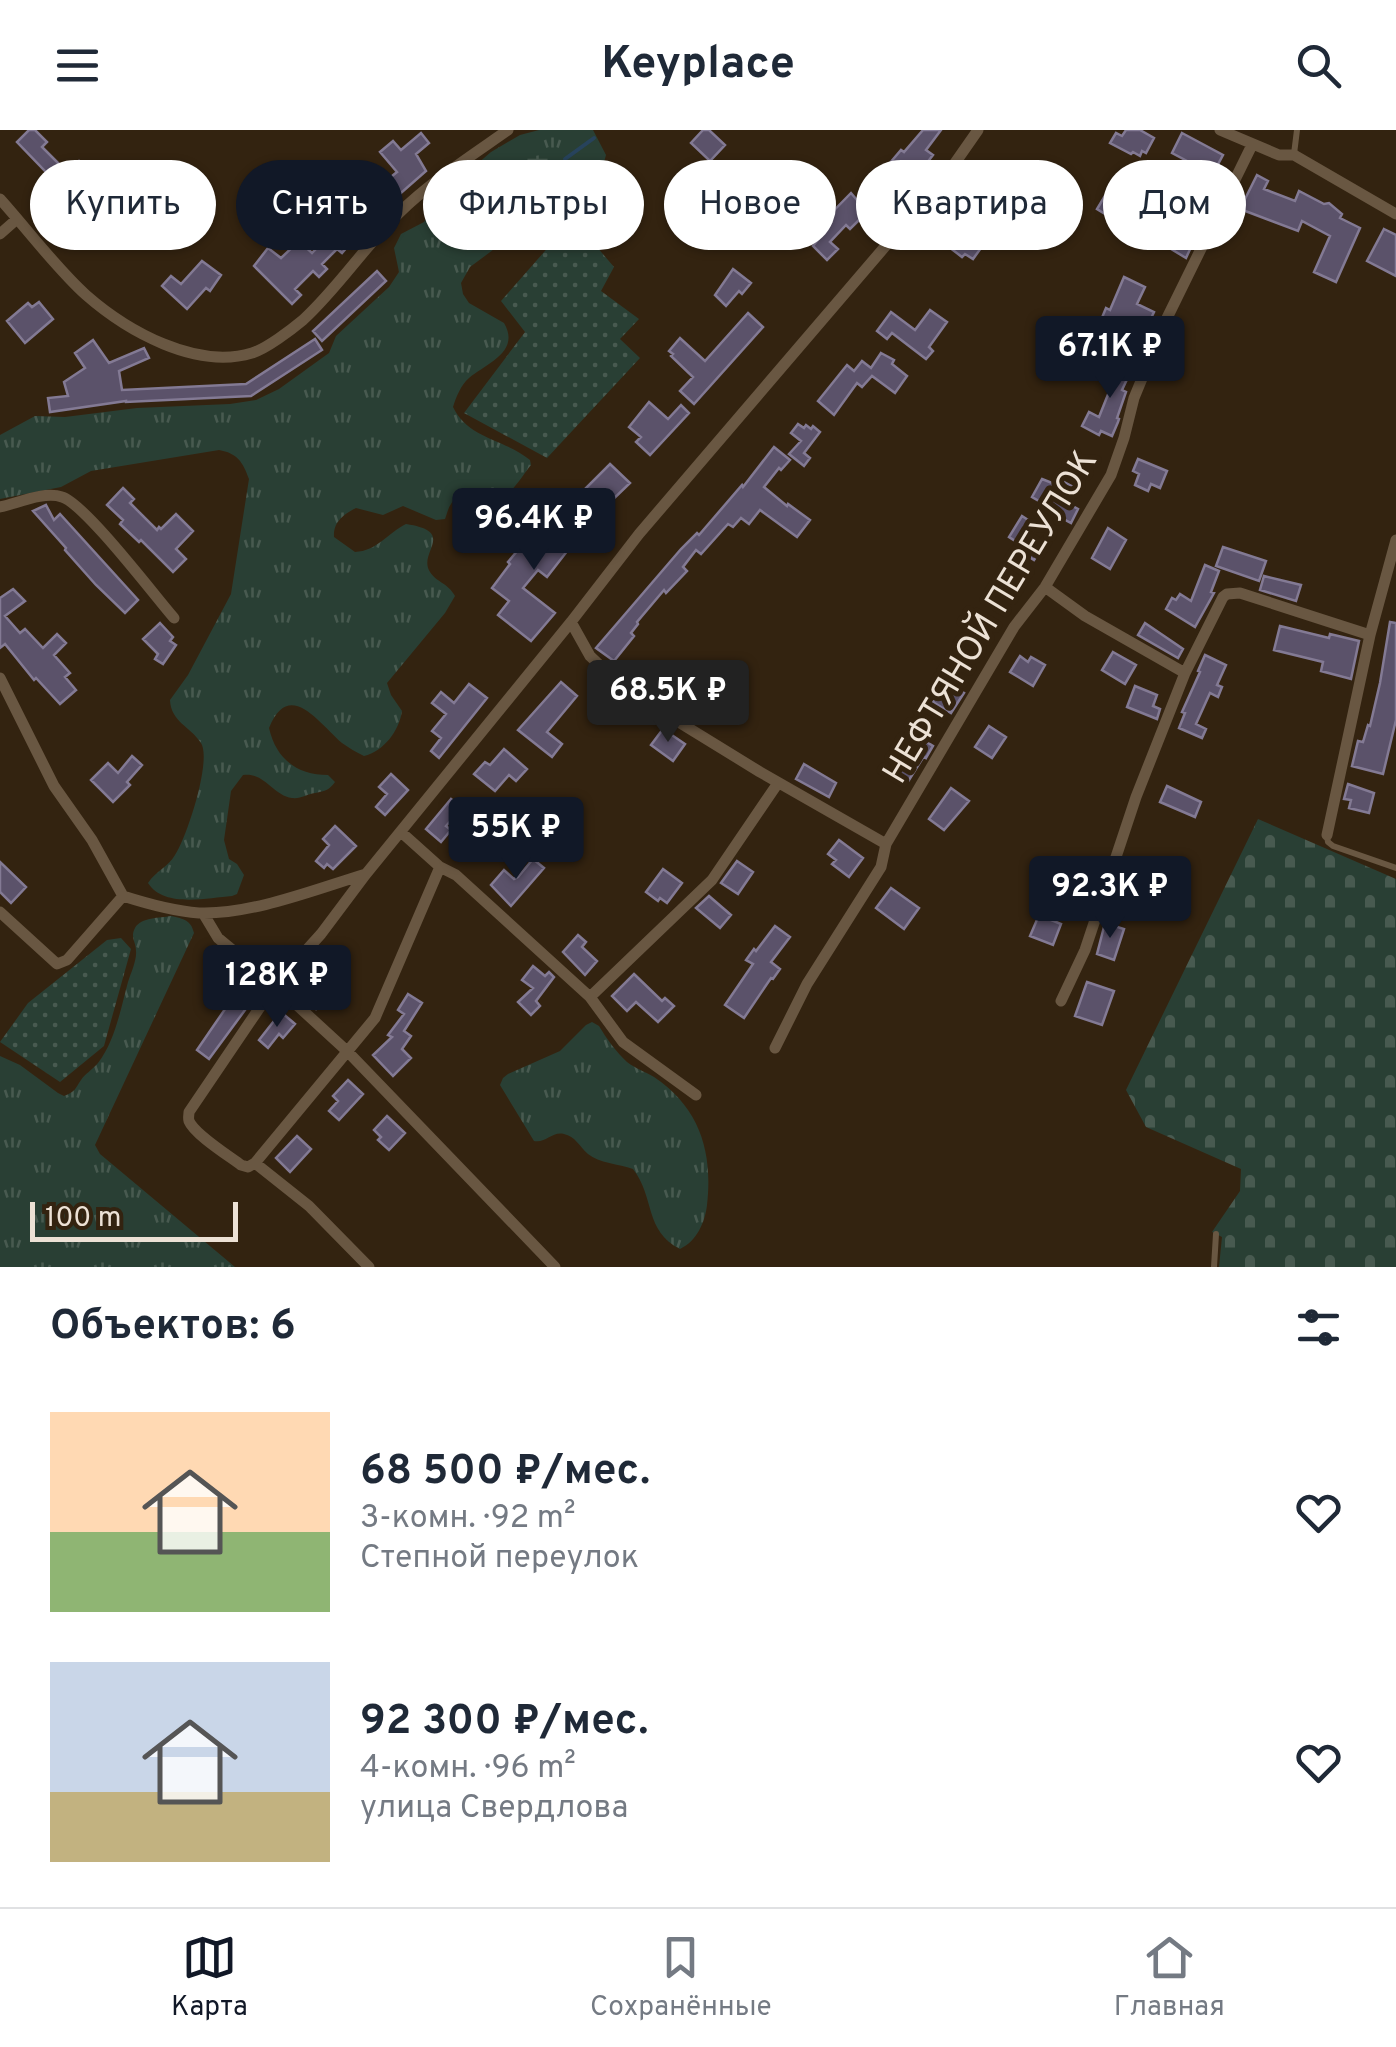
<!DOCTYPE html>
<html lang="ru">
<meta charset="utf-8">
<style>
:root{--surface:#fff;--page:#f2f2f3;--text:#1f2937;--muted:#747a83;--line:#e0e1e3;--accent:#111827}
body{margin:0;font-family:Overpass,sans-serif;background:var(--page);color:var(--text);height:100vh;display:flex;flex-direction:column;font-size:38px;white-space:nowrap}
*{box-sizing:border-box;margin:0}
p{font-size:32px;color:var(--muted)}
.icon{flex:none;width:55px;height:55px;fill:none;stroke:currentColor;stroke-width:2;stroke-linecap:round;stroke-linejoin:round}
.map{position:relative;height:1137px;overflow:hidden}
.sheet{display:flex;flex-direction:column;background:var(--surface);flex:1}
.sheet>*{flex:none}
.top-card{position:absolute;left:30px;top:30px;width:1338px;height:90px;display:flex;gap:20px}
.scale{position:absolute;left:30px;bottom:25px;width:208px;box-sizing:border-box;padding-left:10px;border:5px solid #ece1d5;border-top:0;font-size:28px;line-height:35px;white-space:nowrap;color:#ece1d5;-webkit-text-stroke:8px #332310;paint-order:stroke}
.price{position:absolute;translate:-50% -85px;padding:0 22px;border-radius:10px;background:var(--accent);color:#fff;font-size:32px;line-height:65px;filter:drop-shadow(0 2px 5px #0008)}
.price::after{content:'';position:absolute;left:50%;top:60px;width:30px;height:22px;margin-left:-15px;background:inherit;clip-path:polygon(0 0,100% 0,50% 100%)}
.price.selected{background:#222;color:#fff}
ul{padding:0;list-style:none}
li{display:flex;align-items:center;gap:30px;height:250px;padding:0 50px}
li span{display:grid;place-items:center;flex:none;width:280px;height:200px;border-radius:0px;color:#555}
li>.icon{margin-inline-start:auto}
span .icon{width:120px;height:120px;fill:#fffc;stroke-width:1}
li b{font-size:42px}
h2{display:flex;justify-content:space-between;align-items:center;height:120px;padding:0 50px;font-size:42px}
.pill{padding:0 35px;border-radius:45px;background:var(--surface);box-shadow:0 2px 8px #0004;font-size:35px;line-height:90px}
.pill.selected{background:var(--accent);color:#fff}
header{display:flex;justify-content:space-between;align-items:center;height:130px;padding:0 50px;background:var(--surface);font-size:45px;font-weight:700}
.tabs{display:flex;justify-content:space-around;align-items:center;height:140px;border-top:2px solid var(--line);background:var(--surface);font-size:28px;color:var(--muted)}
.tabs a{display:grid;justify-items:center;gap:5px}
.tabs .selected{color:var(--accent)}
.map>svg:first-child{display:block}
</style>
<header><svg class="icon" aria-label="menu" viewBox="0 0 24 24"><path d="M4 6h16M4 12h16M4 18h16"/></svg>Keyplace<svg class="icon" aria-label="search" viewBox="0 0 24 24"><circle cx="10" cy="10" r="6"/><path d="M15 15l6 6"/></svg></header>
<div class="map">
<svg width="1396" height="1137" viewBox="0 0 1396 1137">
<defs>
<pattern id="grass-tufts" width="24" height="20" patternUnits="userSpaceOnUse" patternTransform="scale(2.5)"><rect width="24" height="20" fill="#293f34"/><path d="M3 7l-1-3M5 7V3M7 7l1-3M15 17l-1-3M17 17v-4M19 17l1-3" fill="none" stroke="#485a50"/></pattern>
<pattern id="wetland-marsh" width="20" height="14" patternUnits="userSpaceOnUse" patternTransform="scale(2.5)"><rect width="20" height="14" fill="#293f34"/><path d="M1 5h8M5 5V1M11 12h8M15 12V8" fill="none" stroke="#485a50"/></pattern>
<pattern id="cemetery-stones" width="16" height="16" patternUnits="userSpaceOnUse" patternTransform="scale(2.5)"><rect width="16" height="16" fill="#293f34"/><path d="M2 7V4a2 2 0 0 1 4 0v3zM10 15v-3a2 2 0 0 1 4 0v3z" fill="#485a50"/></pattern>
<pattern id="garden-dots" width="8" height="8" patternUnits="userSpaceOnUse" patternTransform="scale(2.5)"><rect width="8" height="8" fill="#293f34"/><path d="M2 2h.1M6 6h.1" fill="none" stroke="#485a50" stroke-width="1.8" stroke-linecap="round"/></pattern>
</defs>
<rect width="100%" height="100%" fill="#332310"/>
<!-- grass -->
<path fill="url(#grass-tufts)" d="M539,0H593L606,25L602,39L470,137L461,153L463,164L469,173L504,193C521,222 486,234 469,248C461,255 456,267 453,277C468,309 505,309 530,330L531,335C522,346 510,367 496,372C482,377 462,354 451,374C448,378 447,384 445,389L436,390L403,376L383,385L356,378C344,384 333,392 334,407L355,422C377,421 388,403 406,394C458,402 417,422 430,442C436,452 448,453 455,466L445,483L387,553L391,565L402,581C399,601 384,621 364,626C356,622 349,618 342,613C319,593 289,548 269,598C276,629 297,645 328,645L335,652C329,660 326,661 315,663C307,664 301,669 292,668C272,665 265,642 243,645L231,661L224,710L229,729L237,734L244,745L237,764L232,766C206,768 164,778 148,753C156,741 168,737 175,725C187,707 212,630 201,613C190,596 171,592 170,570L188,545L231,464L249,349C243,332 237,323 219,320L91,341L61,357L0,369V305L35,286L65,287L137,278L230,274L256,270L279,259L329,223L336,206L389,157L399,142L394,118L401,104L424,92L442,64L491,22L520,5Z
M171,786C184,789 191,790 194,803L95,1015L100,1024L235,1137H0V926L20,935L58,963L64,966C75,962 75,959 81,950C85,944 92,940 98,933C115,911 121,878 128,852C131,843 137,830 136,821C136,812 130,807 135,798C141,787 160,788 171,786Z
M592,892L599,896C606,908 617,923 627,932C636,939 646,942 654,947C700,978 713,1022 707,1075C705,1092 697,1111 680,1119C644,1101 655,1067 633,1039C619,1034 599,1033 588,1024C580,1017 575,1006 564,1004C552,1001 547,1013 534,1011L500,955L503,948L508,944L560,921L586,895Z"/>
<!-- wetland -->
<path fill="url(#wetland-marsh)" d="M541,25L560,27L568,34C563,67 542,57 520,66C506,71 499,83 484,83L481,79V74C494,49 512,28 541,25Z"/>
<!-- cemetery -->
<path fill="url(#cemetery-stones)" d="M1258,689L1396,749V1137H1219L1222,1107L1212,1102L1240,1061L1241,1039L1146,997L1126,960Z"/>
<!-- garden -->
<path fill="url(#garden-dots)" d="M573,89L614,137L601,161L639,189L620,209L640,228L547,328L464,283L525,202L501,171Z
M121,808L131,819L104,916L60,952L0,912L28,873L107,810Z"/>
<g fill="none" stroke-linecap="round" stroke-linejoin="round">
<!-- stream -->
<path stroke="#27435c" stroke-width="4" d="M565,29L594,8"/>
</g>
<!-- building -->
<path fill="#5b526a" stroke="#837a94" stroke-width="2.5" d="M29,0H35L47,12L42,17L67,42L79,31L119,71L114,78L129,94L109,112L92,93L94,92L17,12Z
M703,0H709L725,15L710,31L691,13Z
M923,0H941L926,20L933,25L926,34L923,32L908,50L889,34L901,20L904,22Z
M1126,0H1140L1154,8L1146,23L1142,21L1140,26L1133,22L1131,24L1110,13L1116,3L1122,6Z
M421,3L429,13L416,24L426,41L393,70L381,55L397,42L380,22L393,11L401,20Z
M1182,3L1223,25L1209,51L1204,48L1198,61L1177,50L1187,31L1172,23Z
M1257,45L1268,51L1264,59L1295,71L1299,61L1324,74L1329,73L1342,84L1340,88L1360,98L1336,152L1314,142L1330,106L1302,91L1298,101L1240,79Z
M886,56L893,64L863,93L859,90L850,99L846,95L830,112L838,119L827,130L813,116L817,111L810,105L851,63L857,70L867,61L873,68Z
M1109,59L1129,72L1118,92L1097,79Z
M354,62L376,84L342,123L337,119L322,134L327,139L319,147L313,141L295,159L301,165L292,174L254,136L268,118L281,128L299,111L312,123L349,85L340,77Z
M1174,81L1199,95L1189,113L1192,115L1186,128L1158,111Z
M1384,99L1396,105V146L1367,131Z
M956,100L981,118L973,129L965,124L962,127L945,114Z
M202,131L221,145L210,161L206,158L187,179L162,156L171,146L181,154Z
M733,139L751,153L742,164L739,161L726,176L715,165Z
M377,141L386,151L322,211L313,201Z
M1124,147L1145,157L1137,174L1154,182L1145,201L1150,204L1146,214L1128,205L1129,202L1101,190L1106,178L1110,180Z
M39,172L53,189L25,213L7,191L28,173L32,177Z
M930,180L947,192L929,217L933,221L926,229L892,203L887,209L877,201L891,182L915,200Z
M748,183L763,197L694,274L680,261L693,247L671,226L673,224L669,221L680,208L705,231Z
M315,209L322,220L251,266L126,272V271L50,282L48,268L68,266L64,252L85,238L75,223L93,210L109,233L144,218L149,228L119,241L122,260L246,254Z
M881,223L894,230L892,234L907,246L895,263L872,246L862,257L857,253L834,285L818,271L847,235L854,241L862,231L871,238Z
M1116,225L1128,231L1124,240L1130,243L1122,260L1126,262L1117,288L1119,289L1118,292L1112,306L1101,301L1099,305L1082,296L1089,282L1099,287L1113,252L1105,248Z
M649,272L668,289L681,275L689,283L650,325L636,312L641,307L629,297Z
M798,294L804,298L806,295L811,299L813,296L820,302L804,323L810,328L804,336L789,324L801,311L791,303Z
M774,317L790,330L781,340L779,338L764,357L787,376L788,374L810,390L797,407L760,380L749,394L741,388L733,397L728,394L701,424L696,420L683,437L687,441L666,463L664,460L637,492L638,494L631,503L634,506L614,531L596,518L681,419L697,403L699,405L742,355L743,357Z
M1138,329L1167,341L1160,358L1151,354L1148,361L1135,355L1139,344L1133,341Z
M610,334L630,353L602,380L583,361Z
M1042,349L1062,357L1064,352L1077,359L1069,374L1078,379L1071,393L1056,385L1058,382L1032,367Z
M123,358L134,369L130,373L157,400L159,397L161,399L176,384L193,401L176,419L186,429L173,442L141,410L139,412L120,394L123,390L107,375Z
M46,375L54,390L60,384L138,470L125,483L96,455L65,420L66,418L33,381Z
M548,382L559,391L563,386L582,402L547,447L538,440L523,458L555,483L531,511L498,485L509,471L492,458L510,434L508,432L534,401L528,396L535,388L540,392Z
M1022,386L1036,395L1030,404L1045,414L1034,430L1020,421L1023,416L1009,407Z
M1108,398L1126,410L1110,439L1092,428Z
M1223,417L1266,431L1259,451L1216,436Z
M1205,435L1219,441L1211,462L1214,463L1195,497L1166,479L1172,468L1176,470L1180,464L1191,471Z
M1264,446L1301,455L1296,471L1260,460Z
M13,459L25,471L5,486L20,503L25,499L43,518L57,504L66,513L54,525L70,543L65,547L76,560L60,574L36,548L34,550L5,514L0,518V468Z
M1390,492L1396,493V590L1383,644L1352,636L1358,611L1363,612L1368,595L1370,596L1380,553Z
M160,493L173,507L170,511L176,515L163,534L155,529L158,524L143,509Z
M1145,493L1183,519L1178,528L1138,505Z
M1280,496L1329,508L1330,504L1359,511L1351,549L1321,541L1323,532L1274,520Z
M1113,522L1136,535L1125,554L1102,540Z
M1205,525L1226,535L1217,555L1222,557L1218,567L1210,563L1196,594L1206,599L1202,608L1179,598L1185,583L1182,582L1200,542L1198,541Z
M1020,526L1028,532L1031,527L1045,535L1033,556L1010,542Z
M561,552L577,566L547,602L562,614L552,627L518,600Z
M945,552L964,563L951,583L933,572Z
M469,554L487,568L439,628L431,621L441,608L432,601L446,584L432,573L441,562L454,573Z
M1135,556L1157,565L1153,576L1160,579L1157,589L1127,577Z
M989,596L1006,607L992,628L975,617Z
M663,599L685,614L673,631L651,615Z
M912,603L933,616L926,628L924,626L909,650L895,642L910,618L905,614Z
M504,619L527,639L516,651L509,645L495,661L474,644L485,632L490,635Z
M132,626L142,635L127,652L130,655L113,672L91,650L108,633L118,643Z
M804,634L836,653L829,667L796,649Z
M391,644L408,660L385,685L376,677L387,664L379,657Z
M1348,654L1374,663L1369,683L1349,678L1351,670L1344,669Z
M1167,656L1201,672L1195,687L1160,672Z
M951,658L969,671L944,700L929,689Z
M451,669L462,678L446,696L451,700L441,712L426,699Z
M335,696L356,716L333,739L327,734L324,738L316,731L329,715L323,709Z
M839,710L863,728L849,747L832,734L836,730L828,724Z
M533,729L544,738L511,776L491,755L504,740L514,749L518,747Z
M737,731L753,742L738,764L721,753Z
M0,732L26,757L11,773L0,762Z
M663,739L682,753L667,773L660,768L658,771L646,762Z
M1122,745L1140,751L1136,762L1150,767L1145,784L1113,772Z
M891,758L919,778L904,799L876,778Z
M709,766L731,785L720,798L696,778Z
M1039,785L1061,794L1053,815L1030,806Z
M1105,793L1124,799L1114,830L1097,824Z
M775,796L790,807L771,832L780,839L773,849L771,848L744,888L725,875L753,834L746,830L754,819L756,821Z
M578,805L586,812L582,817L597,831L585,845L563,822Z
M533,836L545,846L549,842L554,847L536,871L540,876L531,885L518,872L533,858L522,850Z
M317,840L336,857L316,879L297,862Z
M634,844L662,871L665,868L674,876L658,892L636,872L627,881L612,866Z
M245,850L259,861L209,929L197,920Z
M1087,852L1114,861L1102,895L1075,886Z
M408,864L422,873L404,901L411,906L402,919L411,928L393,946L373,925L392,907L388,905L404,884L398,880Z
M281,882L295,894L283,908L279,904L268,918L259,910Z
M348,950L363,964L339,990L329,981L338,971L333,966Z
M387,986L405,1003L389,1020L378,1010L381,1007L374,1000Z
M297,1006L311,1019L290,1042L276,1028Z"/>
<g fill="none" stroke-linecap="round" stroke-linejoin="round">
<!-- lane -->
<path stroke="#695742" stroke-width="6" d="M1294,24L1297,0
M1327,706L1328,712L1333,716L1396,738
M1214,1137L1216,1104"/>
<!-- street -->
<path stroke="#695742" stroke-width="11" d="M1220,0L1279,25H1294L1396,84
M0,69C27,99 57,139 86,165C127,201 196,240 252,223C266,219 291,200 303,190C338,158 365,116 399,83C432,51 471,26 508,0
M0,104L17,89
M0,377C18,373 44,361 62,367C85,374 154,465 174,488
M1045,457L1085,486L1185,543
M571,492L590,526L625,559L760,642L886,714
M0,548L54,656L92,710L123,766
M401,702L440,737L456,745L590,867L623,912L696,965
M1327,705L1370,505L1396,410
M123,766C148,774 173,781 199,783C251,785 316,759 366,744
M0,782L57,834L67,830L123,766
M203,783L218,808L275,855L348,922L555,1137
M590,867L712,750L778,653
M1061,871L1085,820L1136,667L1185,543L1223,467L1227,464L1240,463L1370,505
M775,918L807,854L881,737L886,714L1014,497L1045,457L1111,345L1124,308L1134,268L1167,188L1252,15
M255,1033L375,888L440,737
M369,1137L309,1076L255,1033L248,1037L241,1035C229,1026 194,1004 189,991C188,988 189,985 189,982L275,855L321,804L366,744L571,492L639,404L948,43L978,0"/>
</g>
<g text-anchor="middle" stroke-width="10" stroke-linejoin="round" paint-order="stroke">
<!-- street labels -->
<g font-size="35" fill="#ece1d5" stroke="#332310">
<text transform="translate(989 486) rotate(-59)" y="12">НЕФТЯНОЙ ПЕРЕУЛОК</text>
</g>
</g>
</svg>
<div class="scale">100 m</div>
<b class="price" style="left:1110px;top:271px">67.1K ₽</b>
<b class="price" style="left:534px;top:443px">96.4K ₽</b>
<b class="price selected" style="left:668px;top:615px">68.5K ₽</b>
<b class="price" style="left:516px;top:752px">55K ₽</b>
<b class="price" style="left:1110px;top:811px">92.3K ₽</b>
<b class="price" style="left:277px;top:900px">128K ₽</b>
<div class="top-card">
<a class="pill">Купить</a>
<a class="pill selected">Снять</a>
<a class="pill">Фильтры</a>
<a class="pill">Новое</a>
<a class="pill">Квартира</a>
<a class="pill">Дом</a>
</div>
</div>
<section class="sheet">
<h2>Объектов: 6<svg class="icon" aria-label="filters" viewBox="0 0 24 24"><path d="M4 7h16M4 17h16"/><circle cx="9" cy="7" r="2"/><circle cx="15" cy="17" r="2"/></svg></h2>
<ul>
<li><span style="background:linear-gradient(#ffd9b3 60%,#8fb573 0)"><svg class="icon" aria-label="home" viewBox="0 0 24 24"><path d="M3 11l9-7 9 7M6 9v11h12V9"/></svg></span><div><b>68 500 ₽/мес.</b><p>3-комн. · 92 m²</p><p>Степной переулок</p></div><svg class="icon" aria-label="heart" viewBox="0 0 24 24"><path d="M12 20l-8-8c-3-5 5-10 8-4 3-6 11-1 8 4z"/></svg></li>
<li><span style="background:linear-gradient(#c9d6e8 65%,#c2b280 0)"><svg class="icon" aria-label="home" viewBox="0 0 24 24"><path d="M3 11l9-7 9 7M6 9v11h12V9"/></svg></span><div><b>92 300 ₽/мес.</b><p>4-комн. · 96 m²</p><p>улица Свердлова</p></div><svg class="icon" aria-label="heart" viewBox="0 0 24 24"><path d="M12 20l-8-8c-3-5 5-10 8-4 3-6 11-1 8 4z"/></svg></li>
</ul>
</section>
<nav class="tabs">
<a class="selected"><svg class="icon" aria-label="map" viewBox="0 0 24 24"><path d="M3 6l6-2 6 2 6-2v14l-6 2-6-2-6 2zM9 4v14M15 6v14"/></svg>Карта</a>
<a><svg class="icon" aria-label="saved" viewBox="0 0 24 24"><path d="M7 4h10v16l-5-4-5 4z"/></svg>Сохранённые</a>
<a><svg class="icon" aria-label="home" viewBox="0 0 24 24"><path d="M3 11l9-7 9 7M6 9v11h12V9"/></svg>Главная</a>
</nav>
